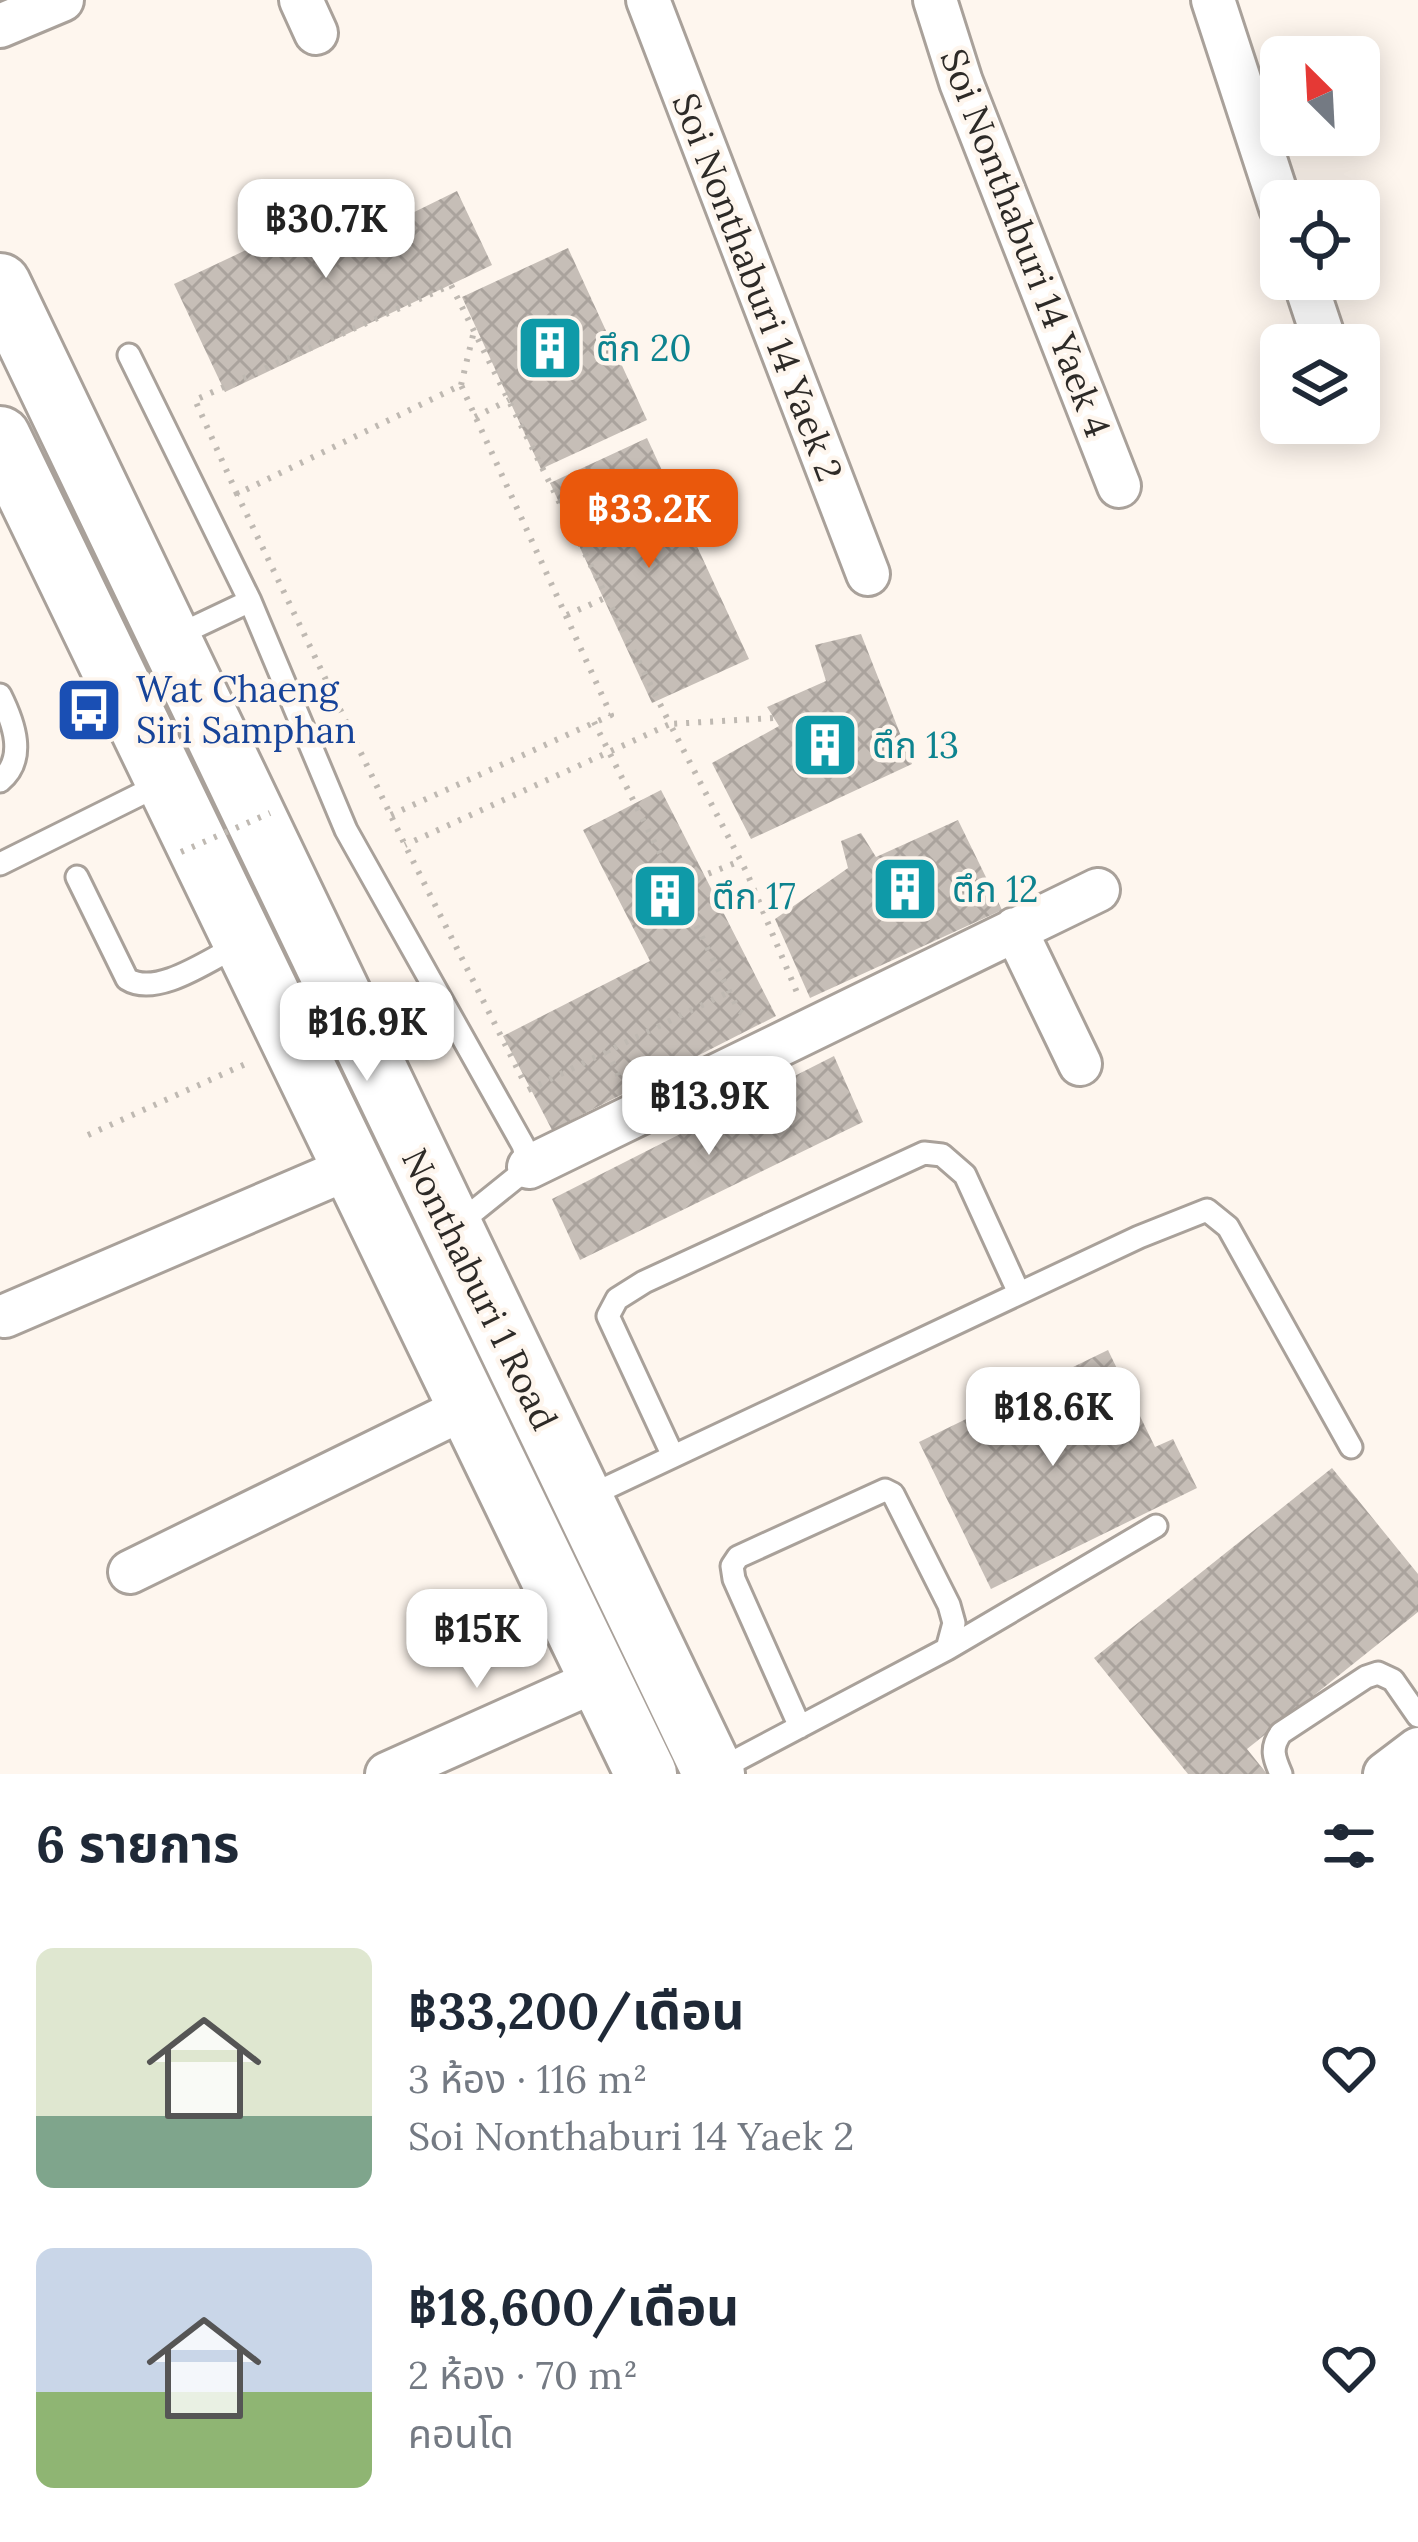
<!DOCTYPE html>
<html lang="th">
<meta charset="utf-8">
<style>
:root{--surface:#fff;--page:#f2f2f3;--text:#1f2937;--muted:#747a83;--accent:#ea580c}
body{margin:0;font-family:Lora,"Noto Sans Thai",serif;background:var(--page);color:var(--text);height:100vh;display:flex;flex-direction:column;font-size:45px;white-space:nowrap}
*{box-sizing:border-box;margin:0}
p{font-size:39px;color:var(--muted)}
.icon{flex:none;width:66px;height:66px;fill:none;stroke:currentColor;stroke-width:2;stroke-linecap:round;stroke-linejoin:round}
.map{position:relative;height:1774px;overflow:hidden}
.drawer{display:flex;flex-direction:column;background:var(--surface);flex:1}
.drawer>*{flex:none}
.needle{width:78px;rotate:336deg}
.tools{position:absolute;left:1260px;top:36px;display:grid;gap:24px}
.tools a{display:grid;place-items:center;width:120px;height:120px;border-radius:18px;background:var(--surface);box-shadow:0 6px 30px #0003;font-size:60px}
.price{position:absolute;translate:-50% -102px;padding:0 27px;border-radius:24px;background:#fff;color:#222;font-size:39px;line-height:78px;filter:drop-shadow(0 3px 6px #0008)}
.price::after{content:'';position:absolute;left:50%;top:72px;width:36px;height:27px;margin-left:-18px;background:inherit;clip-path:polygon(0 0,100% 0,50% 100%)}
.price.on{background:var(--accent);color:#fff}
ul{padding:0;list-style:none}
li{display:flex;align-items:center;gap:36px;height:300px;padding:0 36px}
li span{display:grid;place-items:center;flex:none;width:336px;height:240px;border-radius:18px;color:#555}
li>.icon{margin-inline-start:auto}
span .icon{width:144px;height:144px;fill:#fffc;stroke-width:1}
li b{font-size:51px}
h2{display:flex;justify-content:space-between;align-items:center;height:144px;padding:0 36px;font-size:51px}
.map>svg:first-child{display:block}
</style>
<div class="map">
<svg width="1418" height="1774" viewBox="0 0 1418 1774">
<defs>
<pattern id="building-cross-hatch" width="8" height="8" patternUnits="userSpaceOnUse" patternTransform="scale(3)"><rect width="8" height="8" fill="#c6beb7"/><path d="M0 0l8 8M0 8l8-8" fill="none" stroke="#aaa39d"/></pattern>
</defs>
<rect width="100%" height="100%" fill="#fef6ee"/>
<!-- building -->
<path fill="url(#building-cross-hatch)" d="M382,186L398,220L457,191L492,265L225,392L174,284Z
M568,248L647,420L541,469L462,297Z
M647,438L749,659L652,703L550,483Z
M861,634L912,764L751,839L712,763L779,726L767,707L826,681L815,645Z
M661,790L776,1016L552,1130L503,1036L650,961L583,830Z
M958,820L1002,910L810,998L775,919L848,868L841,841L861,833L876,857Z
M834,1056L863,1122L580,1260L552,1199Z
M1108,1350L1155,1447L1173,1439L1197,1488L991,1589L919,1442Z
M1332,1468L1418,1574V1612L1247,1749L1267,1774H1188L1094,1658Z"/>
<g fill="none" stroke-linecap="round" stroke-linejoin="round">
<!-- lane casing -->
<g stroke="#a9a19a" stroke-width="27">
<path id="lane" d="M129,355L250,601
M174,637L250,601L346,830L523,1145L529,1167L457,1225
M0,695C14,723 27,759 0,781
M0,864L161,784
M77,877L127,979C157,998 210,959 239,945
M673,1456L608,1316L617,1299L644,1282L924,1153L942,1155L965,1175L1019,1293
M587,1497L1139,1237L1207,1210L1228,1227L1351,1447
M800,1727L734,1579L732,1566L738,1557L885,1490L893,1494L949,1605L954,1623L947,1649
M716,1771L947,1649L1156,1526
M1281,1774C1274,1758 1270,1748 1281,1733L1366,1677L1378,1673L1393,1680L1418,1716"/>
</g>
<!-- street casing -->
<g stroke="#a9a19a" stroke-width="48">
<path id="street" d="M301,0L316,33
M648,0L868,574
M935,0L961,82L1119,486
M1213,0L1281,208
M0,26L62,0
M1304,279L1326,345
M1015,929L1080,1064
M529,1167L1098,890
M5,1316L354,1166
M130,1572L469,1406
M387,1774L599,1679
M1385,1774L1418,1749"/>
</g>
<!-- secondary casing -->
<g stroke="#a9a19a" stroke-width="66">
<path id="secondary" d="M0,284L714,1774
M0,437L646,1774"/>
</g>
<!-- path -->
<path stroke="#bfb9b2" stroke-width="6" stroke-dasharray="3 9" stroke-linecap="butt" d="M461,385L474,331
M475,417L509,400
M237,494L195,400L451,285L670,724L405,845
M567,615L607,597
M773,718L670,724L747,873L798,995
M594,722L739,1011L748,1017
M391,815L611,715L461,385L237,494L405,845L522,1078
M675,887L740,861
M607,1051L621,1081
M528,1090L729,992
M88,1135L252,1061"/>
<!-- lane -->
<use href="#lane" stroke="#fff" stroke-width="21"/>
<!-- street -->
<use href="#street" stroke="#fff" stroke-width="42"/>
<!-- secondary -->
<use href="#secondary" stroke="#fff" stroke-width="60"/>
<!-- path-bridge -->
<path stroke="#bfb9b2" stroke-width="6" stroke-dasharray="3 9" stroke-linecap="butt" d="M181,852L270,813"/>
</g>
<!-- icons -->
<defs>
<g id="building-square" transform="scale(3.45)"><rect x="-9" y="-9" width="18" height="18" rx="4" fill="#0f9aa8" stroke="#fef6ee"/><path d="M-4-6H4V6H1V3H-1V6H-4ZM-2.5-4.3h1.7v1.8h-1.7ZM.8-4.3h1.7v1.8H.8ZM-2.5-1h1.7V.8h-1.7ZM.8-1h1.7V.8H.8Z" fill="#fff"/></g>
<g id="bus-square" transform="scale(3.45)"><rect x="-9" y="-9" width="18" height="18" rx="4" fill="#1a4fb4" stroke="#fef6ee"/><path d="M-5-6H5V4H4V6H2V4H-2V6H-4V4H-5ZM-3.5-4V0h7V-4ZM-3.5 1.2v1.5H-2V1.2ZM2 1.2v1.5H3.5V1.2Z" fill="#fff"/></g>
</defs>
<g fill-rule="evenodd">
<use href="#building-square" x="550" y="348"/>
<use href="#bus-square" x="89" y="710"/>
<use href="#building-square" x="825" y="745"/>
<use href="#building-square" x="905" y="889"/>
<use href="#building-square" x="665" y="896"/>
</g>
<g text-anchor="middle" stroke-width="9" stroke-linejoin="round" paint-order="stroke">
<!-- street labels -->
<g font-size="36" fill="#2d2a27" stroke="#fef6ee">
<text transform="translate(1026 243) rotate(69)" y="13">Soi Nonthaburi 14 Yaek 4</text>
<text transform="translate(758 287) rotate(69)" y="13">Soi Nonthaburi 14 Yaek 2</text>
<text transform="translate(480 1289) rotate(64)" y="13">Nonthaburi 1 Road</text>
</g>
<!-- culture labels -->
<g font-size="36" fill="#0d838f" stroke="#fef6ee" text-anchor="start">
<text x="596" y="361">ตึก 20</text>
<text x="872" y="758">ตึก 13</text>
<text x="952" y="902">ตึก 12</text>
<text x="712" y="909">ตึก 17</text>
</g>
<!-- transit labels -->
<g font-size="36" fill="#164399" stroke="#fef6ee" text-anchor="start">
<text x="136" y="702">Wat Chaeng<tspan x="136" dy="41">Siri Samphan</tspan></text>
</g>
</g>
</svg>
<div class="tools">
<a><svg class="needle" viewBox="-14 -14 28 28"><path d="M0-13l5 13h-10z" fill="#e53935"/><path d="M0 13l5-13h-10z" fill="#747a83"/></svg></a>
<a><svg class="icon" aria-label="locate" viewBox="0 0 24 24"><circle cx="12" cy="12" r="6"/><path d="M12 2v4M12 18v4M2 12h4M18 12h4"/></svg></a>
<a><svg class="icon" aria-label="layers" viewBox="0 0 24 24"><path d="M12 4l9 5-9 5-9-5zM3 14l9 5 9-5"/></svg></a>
</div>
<b class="price" style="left:326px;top:281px">฿30.7K</b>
<b class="price on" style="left:649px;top:571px">฿33.2K</b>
<b class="price" style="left:367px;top:1084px">฿16.9K</b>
<b class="price" style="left:709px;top:1158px">฿13.9K</b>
<b class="price" style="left:1053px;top:1469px">฿18.6K</b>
<b class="price" style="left:477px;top:1691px">฿15K</b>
</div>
<section class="drawer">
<h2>6 รายการ<svg class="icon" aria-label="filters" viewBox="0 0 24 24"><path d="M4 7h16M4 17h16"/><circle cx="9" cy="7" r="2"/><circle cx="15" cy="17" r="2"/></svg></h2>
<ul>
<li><span style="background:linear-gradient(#dfe7d0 70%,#7fa58c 0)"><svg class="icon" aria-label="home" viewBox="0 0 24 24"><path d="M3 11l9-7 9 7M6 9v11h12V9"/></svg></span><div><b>฿33,200/เดือน</b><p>3 ห้อง · 116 m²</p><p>Soi Nonthaburi 14 Yaek 2</p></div><svg class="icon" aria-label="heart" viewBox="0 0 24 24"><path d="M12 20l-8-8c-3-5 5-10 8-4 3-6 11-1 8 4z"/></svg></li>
<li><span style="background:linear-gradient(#c9d6e8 60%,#8fb573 0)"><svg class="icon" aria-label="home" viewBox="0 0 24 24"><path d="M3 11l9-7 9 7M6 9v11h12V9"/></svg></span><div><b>฿18,600/เดือน</b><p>2 ห้อง · 70 m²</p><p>คอนโด</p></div><svg class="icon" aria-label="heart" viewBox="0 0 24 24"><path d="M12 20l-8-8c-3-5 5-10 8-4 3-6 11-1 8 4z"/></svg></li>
</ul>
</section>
